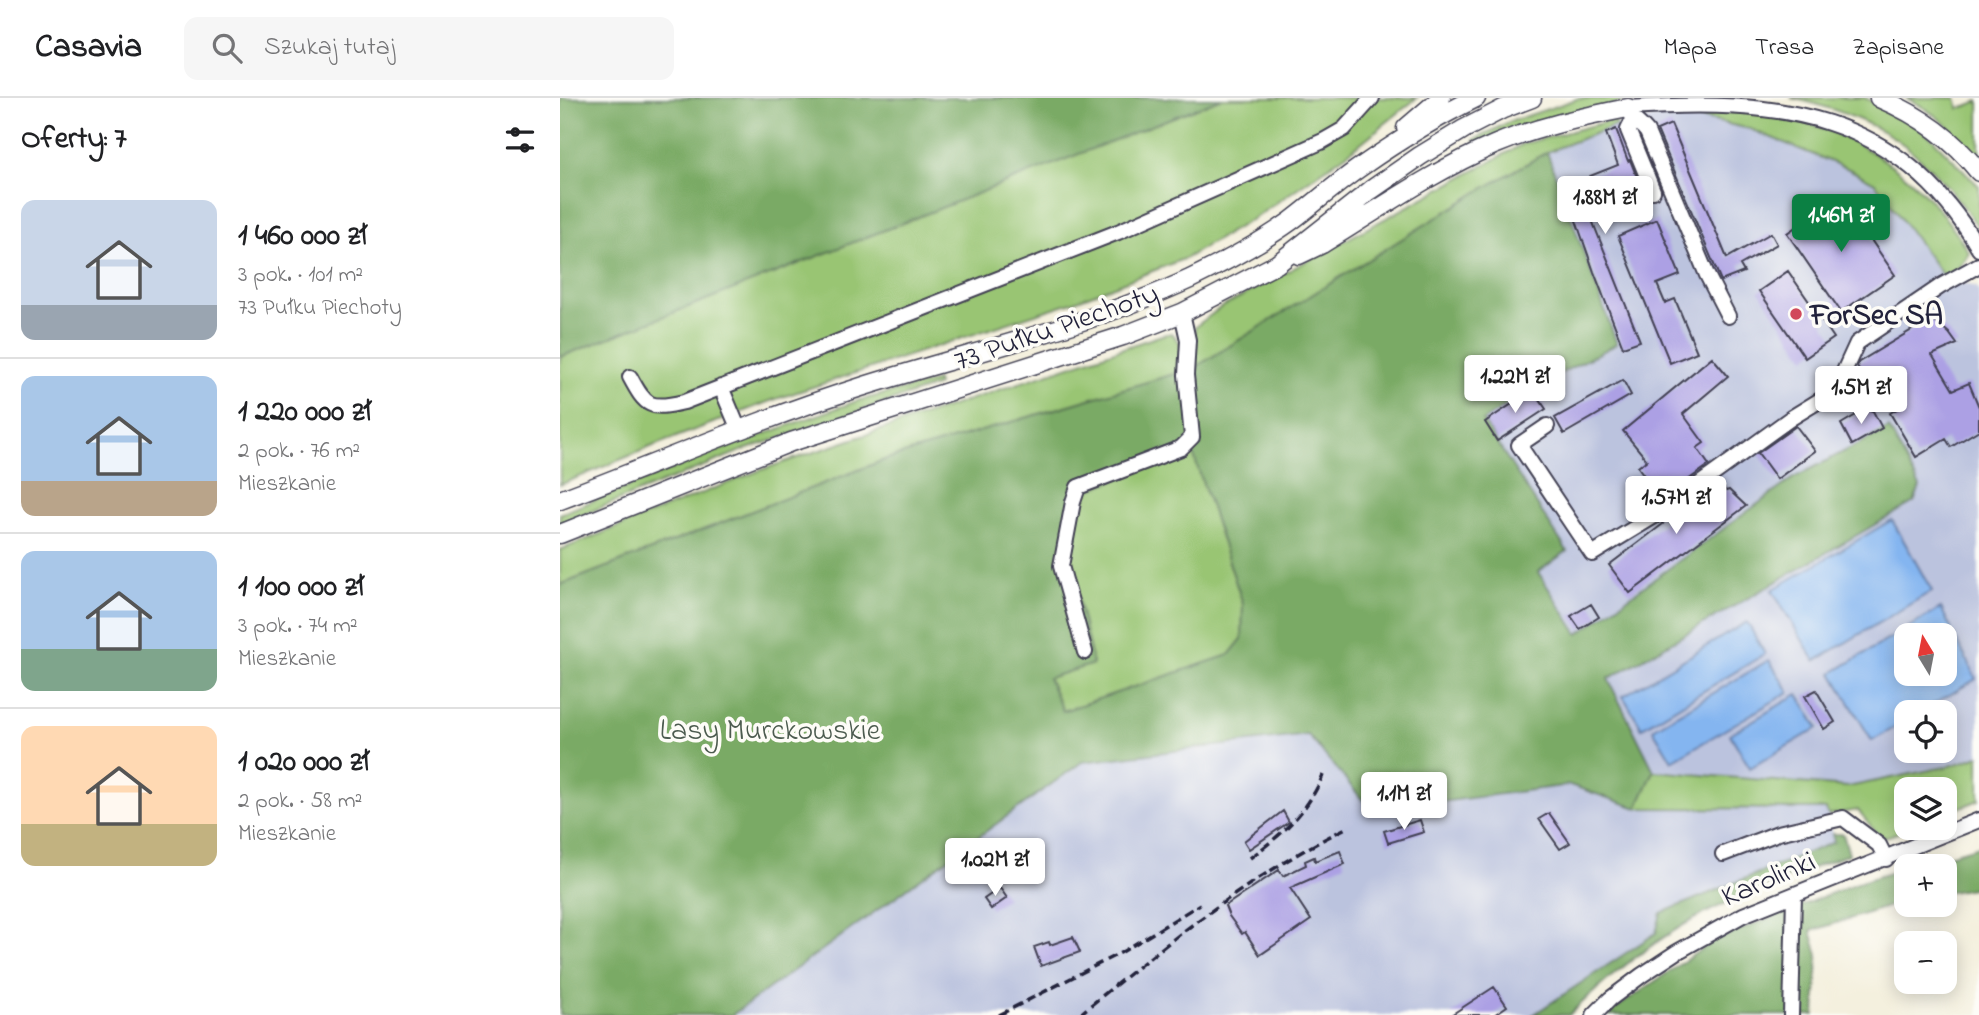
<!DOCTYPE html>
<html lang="pl">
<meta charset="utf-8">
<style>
:root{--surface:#fff;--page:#f6f6f6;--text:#202124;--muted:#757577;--line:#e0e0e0;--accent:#0b8043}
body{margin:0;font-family:"Indie Flower",sans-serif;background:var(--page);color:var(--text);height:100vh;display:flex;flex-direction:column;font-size:26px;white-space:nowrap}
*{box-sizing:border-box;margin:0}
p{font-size:23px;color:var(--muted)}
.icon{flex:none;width:38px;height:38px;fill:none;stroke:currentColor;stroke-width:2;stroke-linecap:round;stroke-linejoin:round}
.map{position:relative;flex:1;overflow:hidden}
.drawer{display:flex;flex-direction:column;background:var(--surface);width:560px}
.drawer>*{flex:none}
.needle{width:46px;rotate:350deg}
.controls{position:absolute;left:1334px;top:525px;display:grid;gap:14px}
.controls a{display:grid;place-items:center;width:63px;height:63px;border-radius:14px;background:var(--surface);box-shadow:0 4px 18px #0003;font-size:35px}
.price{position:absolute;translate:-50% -60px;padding:0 16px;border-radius:7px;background:#fff;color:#222;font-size:23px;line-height:46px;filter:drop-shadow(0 2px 4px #0008)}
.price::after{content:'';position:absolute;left:50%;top:42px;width:21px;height:16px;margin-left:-10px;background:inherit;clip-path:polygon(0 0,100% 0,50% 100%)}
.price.on{background:var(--accent);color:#fff}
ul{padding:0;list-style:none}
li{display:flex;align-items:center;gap:21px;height:175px;padding:0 21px}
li+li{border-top:2px solid var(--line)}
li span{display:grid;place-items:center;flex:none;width:196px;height:140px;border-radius:14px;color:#555}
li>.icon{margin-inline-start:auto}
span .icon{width:84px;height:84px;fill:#fffc;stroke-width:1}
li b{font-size:30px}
h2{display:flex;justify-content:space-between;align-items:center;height:84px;padding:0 21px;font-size:30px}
header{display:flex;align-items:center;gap:42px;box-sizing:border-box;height:98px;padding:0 35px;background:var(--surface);border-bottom:2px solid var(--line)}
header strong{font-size:33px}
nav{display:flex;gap:38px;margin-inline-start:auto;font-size:24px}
.search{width:490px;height:63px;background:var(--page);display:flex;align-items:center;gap:18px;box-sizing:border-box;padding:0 24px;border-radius:14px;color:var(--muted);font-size:26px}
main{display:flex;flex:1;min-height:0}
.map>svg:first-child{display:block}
</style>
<header>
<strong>Casavia</strong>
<div class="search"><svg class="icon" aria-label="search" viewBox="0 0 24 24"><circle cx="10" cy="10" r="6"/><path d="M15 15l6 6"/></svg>Szukaj tutaj</div>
<nav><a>Mapa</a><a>Trasa</a><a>Zapisane</a></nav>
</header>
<main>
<section class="drawer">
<h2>Oferty: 7<svg class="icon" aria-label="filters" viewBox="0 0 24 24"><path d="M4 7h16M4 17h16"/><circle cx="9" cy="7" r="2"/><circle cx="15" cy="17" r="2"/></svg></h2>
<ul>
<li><span style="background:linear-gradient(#c9d6e8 75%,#9aa5b1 0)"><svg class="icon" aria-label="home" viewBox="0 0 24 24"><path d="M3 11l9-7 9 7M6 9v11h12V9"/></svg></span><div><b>1 460 000 zł</b><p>3 pok. · 101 m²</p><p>73 Pułku Piechoty</p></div></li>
<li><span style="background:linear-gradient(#a9c7e8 75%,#b9a48a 0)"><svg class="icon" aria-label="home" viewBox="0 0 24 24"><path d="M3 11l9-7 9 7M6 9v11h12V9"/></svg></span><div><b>1 220 000 zł</b><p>2 pok. · 76 m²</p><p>Mieszkanie</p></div></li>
<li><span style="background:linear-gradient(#a9c7e8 70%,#7fa58c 0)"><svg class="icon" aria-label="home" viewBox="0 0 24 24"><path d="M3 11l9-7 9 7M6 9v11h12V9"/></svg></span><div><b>1 100 000 zł</b><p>3 pok. · 74 m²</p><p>Mieszkanie</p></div></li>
<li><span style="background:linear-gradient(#ffd9b3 70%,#c2b280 0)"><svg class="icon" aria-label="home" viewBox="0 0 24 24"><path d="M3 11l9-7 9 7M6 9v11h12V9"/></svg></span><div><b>1 020 000 zł</b><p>2 pok. · 58 m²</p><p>Mieszkanie</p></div></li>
</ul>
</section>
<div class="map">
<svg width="1419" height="917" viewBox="0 0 1419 917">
<rect width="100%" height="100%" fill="#fdfcf7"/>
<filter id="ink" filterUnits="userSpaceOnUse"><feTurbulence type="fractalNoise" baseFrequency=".0143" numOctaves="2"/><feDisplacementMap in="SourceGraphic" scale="14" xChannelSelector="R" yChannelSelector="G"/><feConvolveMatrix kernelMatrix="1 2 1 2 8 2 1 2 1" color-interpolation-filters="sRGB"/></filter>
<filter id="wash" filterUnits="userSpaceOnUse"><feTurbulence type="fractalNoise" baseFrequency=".00686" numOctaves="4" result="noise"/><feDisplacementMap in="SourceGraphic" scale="28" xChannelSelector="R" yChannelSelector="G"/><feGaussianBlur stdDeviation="1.57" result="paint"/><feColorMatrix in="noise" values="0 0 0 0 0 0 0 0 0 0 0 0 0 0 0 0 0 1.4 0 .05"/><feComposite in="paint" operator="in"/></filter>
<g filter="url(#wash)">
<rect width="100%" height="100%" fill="#f4f0de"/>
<!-- industrial -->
<path fill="#bbc3de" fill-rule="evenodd" d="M1107,17L1166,21L1289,71L1315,85L1385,180L1417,189L1419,194V658L1390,668L1288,689L1094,673L1047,581L1354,404L1235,379L1018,536L977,474L1007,452L923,323L972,290L1057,246L987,54L1057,27ZM1346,537H1384V576H1346ZM1346,614H1384V653H1346Z
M748,637L812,713L1010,687L1077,710L1266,711L1275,744L1101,815L1096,835L973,917H172L522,664Z"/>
<!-- green -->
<path fill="#99c573" stroke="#5e7457" stroke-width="2" d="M662,0H857L792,52L699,117L626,160L515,203L213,302L98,346L0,387V259Z
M1062,0V4L917,48L914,42L949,24L1017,1Z
M1231,0H1305L1340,16L1371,39L1419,88V131C1399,99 1360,54 1326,35C1297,19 1264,7 1231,0Z
M1346,0H1396L1399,11L1419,3V61C1398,37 1375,13 1346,0Z
M1179,13C1251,15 1327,52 1374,106C1387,120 1398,138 1409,154C1405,165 1394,175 1383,178L1315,85L1289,71L1190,31L1136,19L1139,15Z
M1053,22L1057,27L987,54L916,95L634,270L635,229L660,210L963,46Z
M612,235L621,246L619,275L327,361L0,487V452L198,373L602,237Z
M377,283L378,287L181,353L0,426V416L160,352L297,303Z
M632,352L683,507L682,541L669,557L503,613L488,580L533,566L507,454L520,395Z
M1419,658V702L1384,716V691H1346V730H1350L1321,741L1298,712L1268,717L1266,711L1077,710L1094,673L1288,689L1390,668Z"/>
<!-- forest -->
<path fill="#7aaa65" stroke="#4e6650" stroke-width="2" fill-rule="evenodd" d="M0,0H662L0,259Z
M987,54L1057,246L972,290L923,323L1007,453L978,474L1018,536L1235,379L1329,330L1360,389L1354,404L1048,581L1094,673L1077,710L1010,687L812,713L748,637L522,664L172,917H0V487L327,361L634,270L916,95ZM632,352L683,506L682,541L669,557L503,613L488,580L533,566L507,454L520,395Z
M1272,736H1283L1289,756C1238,776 1185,794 1136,820C1090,845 1047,880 1009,917H973L1096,835L1101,815L1274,744Z
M1419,748V789L1384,795V768H1351Z
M1346,770V803L1251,833L1258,857L1255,917H1049L1055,911L1155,842L1297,785Z"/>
<!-- water -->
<path fill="#84b5f0" stroke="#536c96" stroke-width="2" fill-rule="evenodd" d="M1332,422L1372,493L1255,563L1212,492Z
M1381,510L1416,581L1360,614H1346V623L1312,643L1272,575ZM1346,537H1384V576H1346Z
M1187,524L1205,556L1082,630L1063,598Z
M1209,562L1229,594L1112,663L1093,631Z
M1238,596L1258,630L1190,670L1170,636Z"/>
<g id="blocks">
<!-- building -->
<path fill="#aca0e4" d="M1111,26L1167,160L1211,135L1217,146L1180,167L1184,174L1161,183L1097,32Z
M1056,31L1068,63L1070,62L1078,82L1061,88L1059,85L1025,98L1031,116L1030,117L1080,243L1063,249L1034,174L1005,91L1031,81L1030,78L1058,67L1046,35Z
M1281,98L1335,177L1281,214L1227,135Z
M1097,121L1120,177L1097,186L1105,205L1115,201L1137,254L1110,265L1058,138Z
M1228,173L1274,240L1245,260L1199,193Z
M1356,218L1371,222L1381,228L1389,235L1397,246L1372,257L1393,292L1409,285L1419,309V332L1391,349L1386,341L1356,359L1330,315L1344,307L1325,276L1309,286L1297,268L1299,264L1360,227Z
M1152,259L1168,278L1123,316L1144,345L1137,350L1149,367L1090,409L1087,405L1098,397L1078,369L1087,362L1063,333Z
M1063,282L1071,297L1004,336L995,320Z
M973,292L986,311L937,343L925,324Z
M1306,311L1313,313L1322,330L1292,347L1281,326Z
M1236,328L1255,353L1217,381L1198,355Z
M1159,384L1166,393L1169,392L1186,408L1070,495L1049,467L1103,426L1102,425Z
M1031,506L1039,519L1020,531L1011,518Z
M1256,592L1275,624L1264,631L1245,598Z
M723,713L729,724L689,751L684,743Z
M989,715L1010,745L1000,751L979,721Z
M860,722L864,734L828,745L824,733Z
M780,753L785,766L730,790L751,822L700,857L685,834L682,836L669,818L665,808L719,772L723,778L746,767L745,763L754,759L755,763Z
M440,790L447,800L431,811L424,801Z
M513,839L520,854L481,868L474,849L489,844L490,847Z
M934,889L947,908L934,917H891Z"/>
</g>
</g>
<g filter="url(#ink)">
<use href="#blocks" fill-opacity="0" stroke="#424153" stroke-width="2"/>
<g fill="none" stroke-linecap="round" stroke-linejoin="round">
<!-- minor casing -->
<g stroke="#424153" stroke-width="18">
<path id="minor" d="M1073,22L1068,32L1093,93
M1168,218L1147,177L1087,34C1078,23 1074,25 1068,10C1217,0 1339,13 1419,151
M70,279C86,309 90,312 124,304L558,134L763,43L784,31L812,0
M161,289L179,332
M987,328L959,347L1032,456L1101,414L1231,320L1275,293L1297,245L1381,188L1419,167
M525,554L501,468L513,404L518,389L621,350L632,339L626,277L628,242L622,215
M1163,756L1218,735L1283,720L1319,747L1326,761
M1034,917L1050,901L1082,877L1117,854L1183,817L1419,722
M1231,917L1234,797"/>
</g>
<!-- major casing -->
<g stroke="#424153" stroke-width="21">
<path id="major" d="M1319,0C1357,16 1393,41 1419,74
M846,30L881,0
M739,157L762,146C818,112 873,73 934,47C977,29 1022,19 1068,10
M0,402C99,365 196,322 298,290C408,255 524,230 630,181C665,164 699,146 731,123C755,105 777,85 802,68C838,43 877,19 916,0
M0,436L231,344L563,238L622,215L717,166L811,92L860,58L904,31L943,11L972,0"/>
</g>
<!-- minor -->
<use href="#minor" stroke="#fff" stroke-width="14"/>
<!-- major -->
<use href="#major" stroke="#fff" stroke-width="18"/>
<!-- rail -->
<path stroke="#22223b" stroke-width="3.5" stroke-dasharray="10 5" stroke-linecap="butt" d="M690,760C721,737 748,714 763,677
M439,917L562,854L640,806
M519,917C604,847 689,778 788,729"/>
</g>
</g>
<!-- markers -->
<circle fill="#d1495b" stroke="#fdfcf7" stroke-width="2.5" cx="1236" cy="216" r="7"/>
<g text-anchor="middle" stroke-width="7" stroke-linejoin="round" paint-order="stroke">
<!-- poi labels -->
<g font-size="30" font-weight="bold" fill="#22223b" stroke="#fdfcf7" text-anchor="start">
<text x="1250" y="226">ForSec SA</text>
</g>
<!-- street labels -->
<g font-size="30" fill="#22223b" stroke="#fdfcf7">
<text transform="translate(496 228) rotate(-19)" y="10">73 Pułku Piechoty</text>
<text transform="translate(1208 780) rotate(-23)" y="10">Karolinki</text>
</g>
<!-- park labels -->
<g font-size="30" fill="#4c5b4f" stroke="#fdfcf7">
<text x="210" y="641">Lasy Murckowskie</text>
</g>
</g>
</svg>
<div class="controls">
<a><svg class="needle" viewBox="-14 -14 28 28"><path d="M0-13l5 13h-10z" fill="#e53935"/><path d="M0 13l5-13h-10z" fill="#757577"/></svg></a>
<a><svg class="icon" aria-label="locate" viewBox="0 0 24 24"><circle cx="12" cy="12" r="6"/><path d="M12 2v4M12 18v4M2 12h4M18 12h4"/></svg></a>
<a><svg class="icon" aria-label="layers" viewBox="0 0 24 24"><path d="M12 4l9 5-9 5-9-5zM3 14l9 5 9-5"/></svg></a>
<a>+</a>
<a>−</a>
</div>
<b class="price" style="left:1045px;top:138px">1.88M zł</b>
<b class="price on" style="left:1281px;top:156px">1.46M zł</b>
<b class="price" style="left:955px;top:317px">1.22M zł</b>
<b class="price" style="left:1301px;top:328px">1.5M zł</b>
<b class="price" style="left:1116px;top:438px">1.57M zł</b>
<b class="price" style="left:844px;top:734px">1.1M zł</b>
<b class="price" style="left:435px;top:800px">1.02M zł</b>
</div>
</main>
